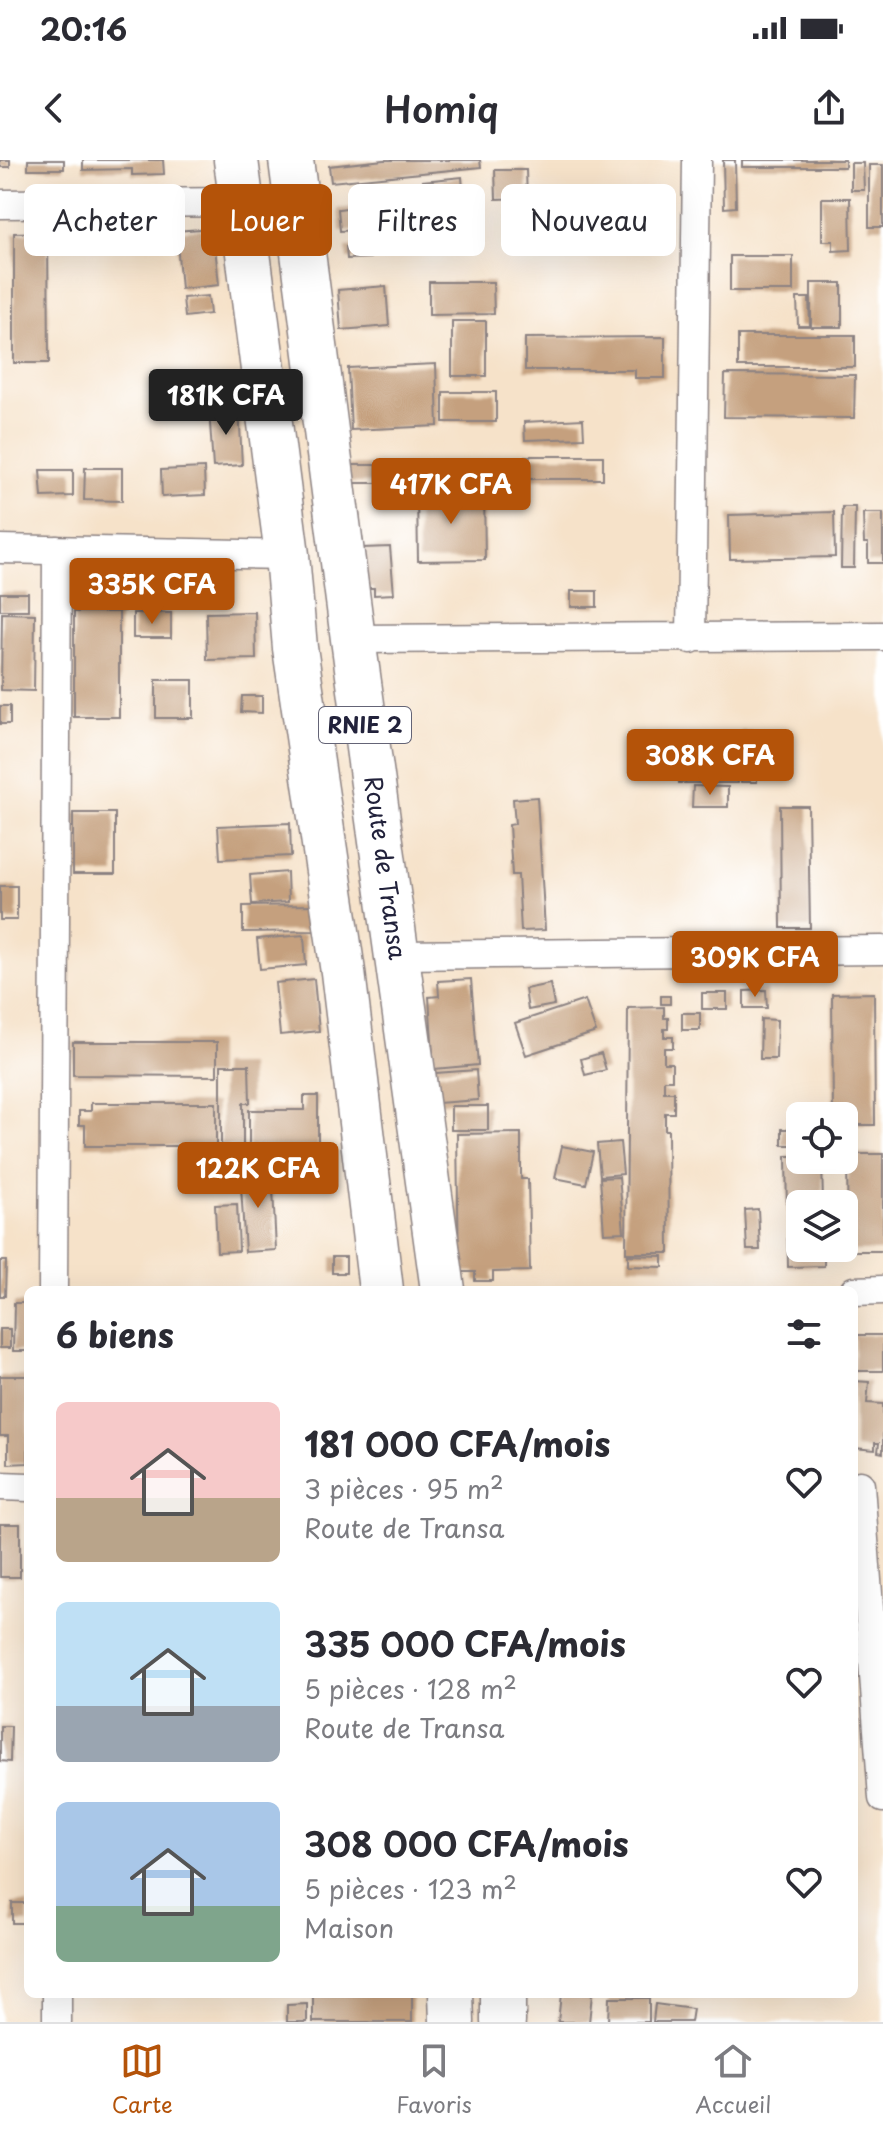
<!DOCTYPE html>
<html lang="fr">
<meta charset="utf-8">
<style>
:root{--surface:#fff;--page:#f7f7f7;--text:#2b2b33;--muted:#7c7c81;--line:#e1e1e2;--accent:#b45309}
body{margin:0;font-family:"Playpen Sans",sans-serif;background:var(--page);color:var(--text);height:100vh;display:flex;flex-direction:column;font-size:30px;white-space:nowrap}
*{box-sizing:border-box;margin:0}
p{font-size:26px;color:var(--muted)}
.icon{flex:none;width:44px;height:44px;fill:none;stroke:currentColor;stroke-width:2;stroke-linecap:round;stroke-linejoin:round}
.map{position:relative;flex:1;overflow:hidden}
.details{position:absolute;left:24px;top:1126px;width:834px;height:712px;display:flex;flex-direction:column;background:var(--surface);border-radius:12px;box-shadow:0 8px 32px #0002}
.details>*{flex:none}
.top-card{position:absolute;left:24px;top:24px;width:836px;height:72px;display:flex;gap:16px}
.controls{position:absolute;left:786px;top:942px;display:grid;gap:16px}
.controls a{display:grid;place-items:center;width:72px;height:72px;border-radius:12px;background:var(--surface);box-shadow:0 8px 32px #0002;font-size:40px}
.price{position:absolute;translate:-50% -68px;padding:0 18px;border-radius:8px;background:var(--accent);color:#fff;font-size:26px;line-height:52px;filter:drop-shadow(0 2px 4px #0008)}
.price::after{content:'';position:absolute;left:50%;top:48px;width:24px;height:18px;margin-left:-12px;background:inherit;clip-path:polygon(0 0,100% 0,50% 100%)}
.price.active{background:#222;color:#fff}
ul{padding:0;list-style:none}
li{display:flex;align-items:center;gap:24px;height:200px;padding:0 32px}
li span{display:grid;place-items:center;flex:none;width:224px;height:160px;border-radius:12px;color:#555}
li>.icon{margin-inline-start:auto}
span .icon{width:96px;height:96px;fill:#fffc;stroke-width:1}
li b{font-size:34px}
h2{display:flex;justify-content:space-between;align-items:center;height:96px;padding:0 32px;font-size:34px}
.tag{padding:0 28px;border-radius:12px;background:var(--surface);box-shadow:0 8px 32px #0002;font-size:28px;line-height:72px}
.tag.active{background:var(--accent);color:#fff}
.status{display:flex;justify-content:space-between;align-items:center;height:56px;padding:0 40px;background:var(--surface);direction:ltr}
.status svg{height:22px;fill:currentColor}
header{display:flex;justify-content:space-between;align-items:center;height:104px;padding:0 32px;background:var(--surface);font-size:36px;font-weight:600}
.menu{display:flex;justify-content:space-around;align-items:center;height:112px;border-top:2px solid var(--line);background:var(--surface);font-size:22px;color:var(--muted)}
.menu a{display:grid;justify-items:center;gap:4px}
.menu .active{color:var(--accent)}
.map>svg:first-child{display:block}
</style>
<div class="status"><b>20:16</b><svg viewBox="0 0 49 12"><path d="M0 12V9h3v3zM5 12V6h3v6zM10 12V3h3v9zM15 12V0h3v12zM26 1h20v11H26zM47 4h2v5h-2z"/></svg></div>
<header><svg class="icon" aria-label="back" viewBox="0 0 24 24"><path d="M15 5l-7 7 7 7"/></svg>Homiq<svg class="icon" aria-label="share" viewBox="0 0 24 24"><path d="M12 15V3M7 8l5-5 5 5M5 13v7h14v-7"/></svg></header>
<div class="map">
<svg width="883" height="1862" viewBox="0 0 883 1862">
<rect width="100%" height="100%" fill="#fff"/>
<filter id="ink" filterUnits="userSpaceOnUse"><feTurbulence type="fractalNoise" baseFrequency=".0125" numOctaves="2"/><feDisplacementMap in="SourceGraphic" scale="16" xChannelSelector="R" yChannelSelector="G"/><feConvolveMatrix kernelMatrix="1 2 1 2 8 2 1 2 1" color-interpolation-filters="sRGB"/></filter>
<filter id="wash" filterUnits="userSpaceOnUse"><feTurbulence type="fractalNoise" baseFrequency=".006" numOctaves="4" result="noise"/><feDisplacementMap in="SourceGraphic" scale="32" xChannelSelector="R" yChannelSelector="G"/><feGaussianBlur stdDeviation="1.8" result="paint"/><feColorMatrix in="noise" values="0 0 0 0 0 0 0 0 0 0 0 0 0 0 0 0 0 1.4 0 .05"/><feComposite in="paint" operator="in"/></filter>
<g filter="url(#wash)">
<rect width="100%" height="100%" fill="#f6e2c9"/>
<g id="blocks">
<!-- building -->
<path fill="#c5a07e" d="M0,0H10V7H0Z
M28,0H64V9H28Z
M83,0H163L164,14L132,15V9L83,10Z
M384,0H480L481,7L331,22L329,6Z
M723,0H735L736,47L724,48Z
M742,0H845V7H742Z
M851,3H863L864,30H851Z
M869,5H883V67H869Z
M495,10H526L527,38L496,39Z
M462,17L466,66L427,69L423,21Z
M822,38H850L851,90L833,91V81H822Z
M354,47L357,70L340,71L338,49Z
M585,47H618V88H585Z
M213,68L219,125L181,129L176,71Z
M565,71V88L538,89L537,72Z
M48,72L49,203H14V73Z
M369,85L370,98L347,99L346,87Z
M730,96H793V131H730Z
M429,122H493L494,154L429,155Z
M811,123H842V167H811Z
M386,126L389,166L341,170L338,130Z
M208,136L210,154L185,157L183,138Z
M797,138H809L810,166H798Z
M452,161H486V216H452Z
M738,175H855V207H738Z
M665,177V218H635V210H525V178Z
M436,204L438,266L351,270L348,208Z
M725,214L855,215L854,258L724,257Z
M443,232H496V262H443Z
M239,247L242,305L213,307L209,248Z
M583,259L584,278L525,280L524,262Z
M525,296H603V319H525Z
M348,305H377V323H348Z
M85,308H122V341L84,340Z
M204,308L205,335L162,337L161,310Z
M40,310H73V336L42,337Z
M417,331H484L485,400L418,401Z
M842,347H855L854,408H841Z
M834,352L835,397L730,399L729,355Z
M863,353H883V403H868V383H864Z
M390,387L394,434L374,435V428H364L362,388Z
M571,431H597V447H571Z
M0,433H28V450H0Z
M106,434L126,435L125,451H105Z
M164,438V450H134V439Z
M74,452H119V557H74Z
M255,452L256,499L207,500L206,453Z
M2,453L35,454L34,531L1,530Z
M133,453H171V478H133Z
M156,520H193V558H156Z
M242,536H262V553L241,552Z
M0,546H10V564H0Z
M741,571H757V622H741Z
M679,584H739L738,623H679Z
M693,626L728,627V647H692Z
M537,637L545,770L521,771L518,715H512L509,665L515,664L513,639Z
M780,646H808L810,768H781Z
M73,653H115V714H73Z
M290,663L291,696L220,699L218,666Z
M287,712L288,742L252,744L250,715Z
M0,726H17V760H0Z
M314,745L315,771L243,772V746Z
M304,775L306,805L260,809L257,779Z
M314,819L319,871L280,875L275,823Z
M471,819L478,905L434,909L429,837L439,836L438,821Z
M550,824L554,845L528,850L525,829Z
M766,830L767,848H744V831Z
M702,833H727V849H702Z
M874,833L875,965H844V956H833L832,834Z
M661,836H670V844H661Z
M585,840L596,872L526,895L515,863Z
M664,847V858H668V869H664V877H673V888H664V903H672V920H664V932H674V953H665V970H668L669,1093H626L628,848Z
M682,853H700V870H682Z
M761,859L777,860L776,899H760Z
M73,882H217V916L73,915Z
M601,893L606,910L585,915L581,899Z
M221,905H249L250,943H243V986H221Z
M476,910L478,940L438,943L436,913Z
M304,936H318V1016H278V1006H233V987H249V950H304Z
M91,943H216V986H85V965H79V951H91Z
M451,946H488V970H451Z
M782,969H800V985H782Z
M521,973V1019H528L530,1111L493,1112V1121H475V1112H459L457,974Z
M620,982L623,1014L600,1016L597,984Z
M562,986L593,992L586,1024L555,1018Z
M847,994H883V1091H848Z
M786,996H800V1000H822L823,1044H800V1088H824V1106L788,1107Z
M272,1008L276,1090L245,1092L240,1010Z
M619,1017L624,1072L604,1073L600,1018Z
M237,1044L239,1091L217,1092L215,1045Z
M758,1049L760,1090H747L745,1050Z
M628,1095L663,1096V1107L628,1106Z
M332,1097H346V1113H332Z
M0,1101H6L5,1136H0Z
M14,1143H28V1191H13Z
M0,1169H10V1188H0Z
M854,1175H883V1211H854Z
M0,1216H28V1303L8,1304V1276H0Z
M854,1221L869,1222L867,1243L883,1244V1293L878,1292L879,1283H875V1290L854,1288Z
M0,1364H20V1417H0Z
M0,1566H11L10,1602L0,1601Z
M12,1743H28V1763H12Z
M313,1834H412V1862H313Z
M561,1834H592L589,1862H558Z
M609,1838H649V1862H608Z
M307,1844V1862H287V1845Z
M655,1844L693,1849L691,1862H653Z"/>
</g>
</g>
<g filter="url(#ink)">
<use href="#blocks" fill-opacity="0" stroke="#8c8282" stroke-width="2"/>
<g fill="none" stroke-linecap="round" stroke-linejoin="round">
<!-- street casing -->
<g stroke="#8c8282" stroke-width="31">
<path id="street" d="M0,44L241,42
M0,389L287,395
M353,479L883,476
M691,479L697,0
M398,795L883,790
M53,1130L57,390
M854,1131L883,1130
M860,1325L883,1638
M0,1326L28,1327
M57,1834V1862"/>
</g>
<!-- primary casing -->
<g stroke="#8c8282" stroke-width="47">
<g id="primary">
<path d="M236,0L287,395L295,488L343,812L381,1130"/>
<path id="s1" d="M291,0L353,479L443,1130"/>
<path d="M451,1834L452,1862"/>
<path d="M503,1862V1834"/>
</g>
</g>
<!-- street -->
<use href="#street" stroke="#fff" stroke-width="28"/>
<!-- primary -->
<use href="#primary" stroke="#fff" stroke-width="44"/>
</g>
</g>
<g text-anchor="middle" stroke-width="7" stroke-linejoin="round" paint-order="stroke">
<!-- shield labels -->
<rect fill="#fff" stroke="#646476" stroke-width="2" x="319" y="547" width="92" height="36" rx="6"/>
<g font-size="22" font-weight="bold" fill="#22223b">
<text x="365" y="573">RNIE 2</text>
</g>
<!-- street labels -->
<g font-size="24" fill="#22223b" stroke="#fff">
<text dy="8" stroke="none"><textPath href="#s1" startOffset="714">Route de Transa</textPath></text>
</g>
</g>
</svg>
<div class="controls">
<a><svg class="icon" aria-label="locate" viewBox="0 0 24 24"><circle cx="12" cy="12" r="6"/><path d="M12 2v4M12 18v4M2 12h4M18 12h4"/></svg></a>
<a><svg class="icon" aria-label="layers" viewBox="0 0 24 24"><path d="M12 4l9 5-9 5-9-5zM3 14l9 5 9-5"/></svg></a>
</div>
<b class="price active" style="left:226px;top:277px">181K CFA</b>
<b class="price" style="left:451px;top:366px">417K CFA</b>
<b class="price" style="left:152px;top:466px">335K CFA</b>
<b class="price" style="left:710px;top:637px">308K CFA</b>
<b class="price" style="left:755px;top:839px">309K CFA</b>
<b class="price" style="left:258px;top:1050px">122K CFA</b>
<div class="top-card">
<a class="tag">Acheter</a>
<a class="tag active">Louer</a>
<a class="tag">Filtres</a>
<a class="tag">Nouveau</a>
</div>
<section class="details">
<h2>6 biens<svg class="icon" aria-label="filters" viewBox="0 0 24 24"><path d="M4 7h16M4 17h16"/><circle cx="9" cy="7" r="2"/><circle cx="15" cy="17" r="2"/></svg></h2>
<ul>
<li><span style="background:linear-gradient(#f6c9c9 60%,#b9a48a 0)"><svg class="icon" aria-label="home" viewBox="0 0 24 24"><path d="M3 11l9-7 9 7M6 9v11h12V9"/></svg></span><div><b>181 000 CFA/mois</b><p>3 pièces · 95 m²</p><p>Route de Transa</p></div><svg class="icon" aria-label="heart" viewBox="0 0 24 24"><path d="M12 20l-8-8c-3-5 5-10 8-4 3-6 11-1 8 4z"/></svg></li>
<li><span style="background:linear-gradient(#bfe0f5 65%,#9aa5b1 0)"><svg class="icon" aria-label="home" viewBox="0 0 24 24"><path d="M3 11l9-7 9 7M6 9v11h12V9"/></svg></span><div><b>335 000 CFA/mois</b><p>5 pièces · 128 m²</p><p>Route de Transa</p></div><svg class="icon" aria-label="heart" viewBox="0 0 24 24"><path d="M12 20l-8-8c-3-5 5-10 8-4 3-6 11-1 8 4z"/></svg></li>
<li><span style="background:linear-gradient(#a9c7e8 65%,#7fa58c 0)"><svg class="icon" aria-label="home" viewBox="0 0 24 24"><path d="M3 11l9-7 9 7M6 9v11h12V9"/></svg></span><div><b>308 000 CFA/mois</b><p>5 pièces · 123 m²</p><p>Maison</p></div><svg class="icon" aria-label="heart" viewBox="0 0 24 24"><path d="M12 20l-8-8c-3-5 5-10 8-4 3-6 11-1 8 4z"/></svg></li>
</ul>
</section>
</div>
<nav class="menu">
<a class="active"><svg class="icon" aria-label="map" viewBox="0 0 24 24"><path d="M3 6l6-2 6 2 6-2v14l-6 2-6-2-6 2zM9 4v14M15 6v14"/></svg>Carte</a>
<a><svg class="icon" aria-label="saved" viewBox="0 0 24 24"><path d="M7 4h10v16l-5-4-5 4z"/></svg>Favoris</a>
<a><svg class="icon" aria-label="home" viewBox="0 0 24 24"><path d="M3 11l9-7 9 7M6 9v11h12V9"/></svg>Accueil</a>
</nav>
